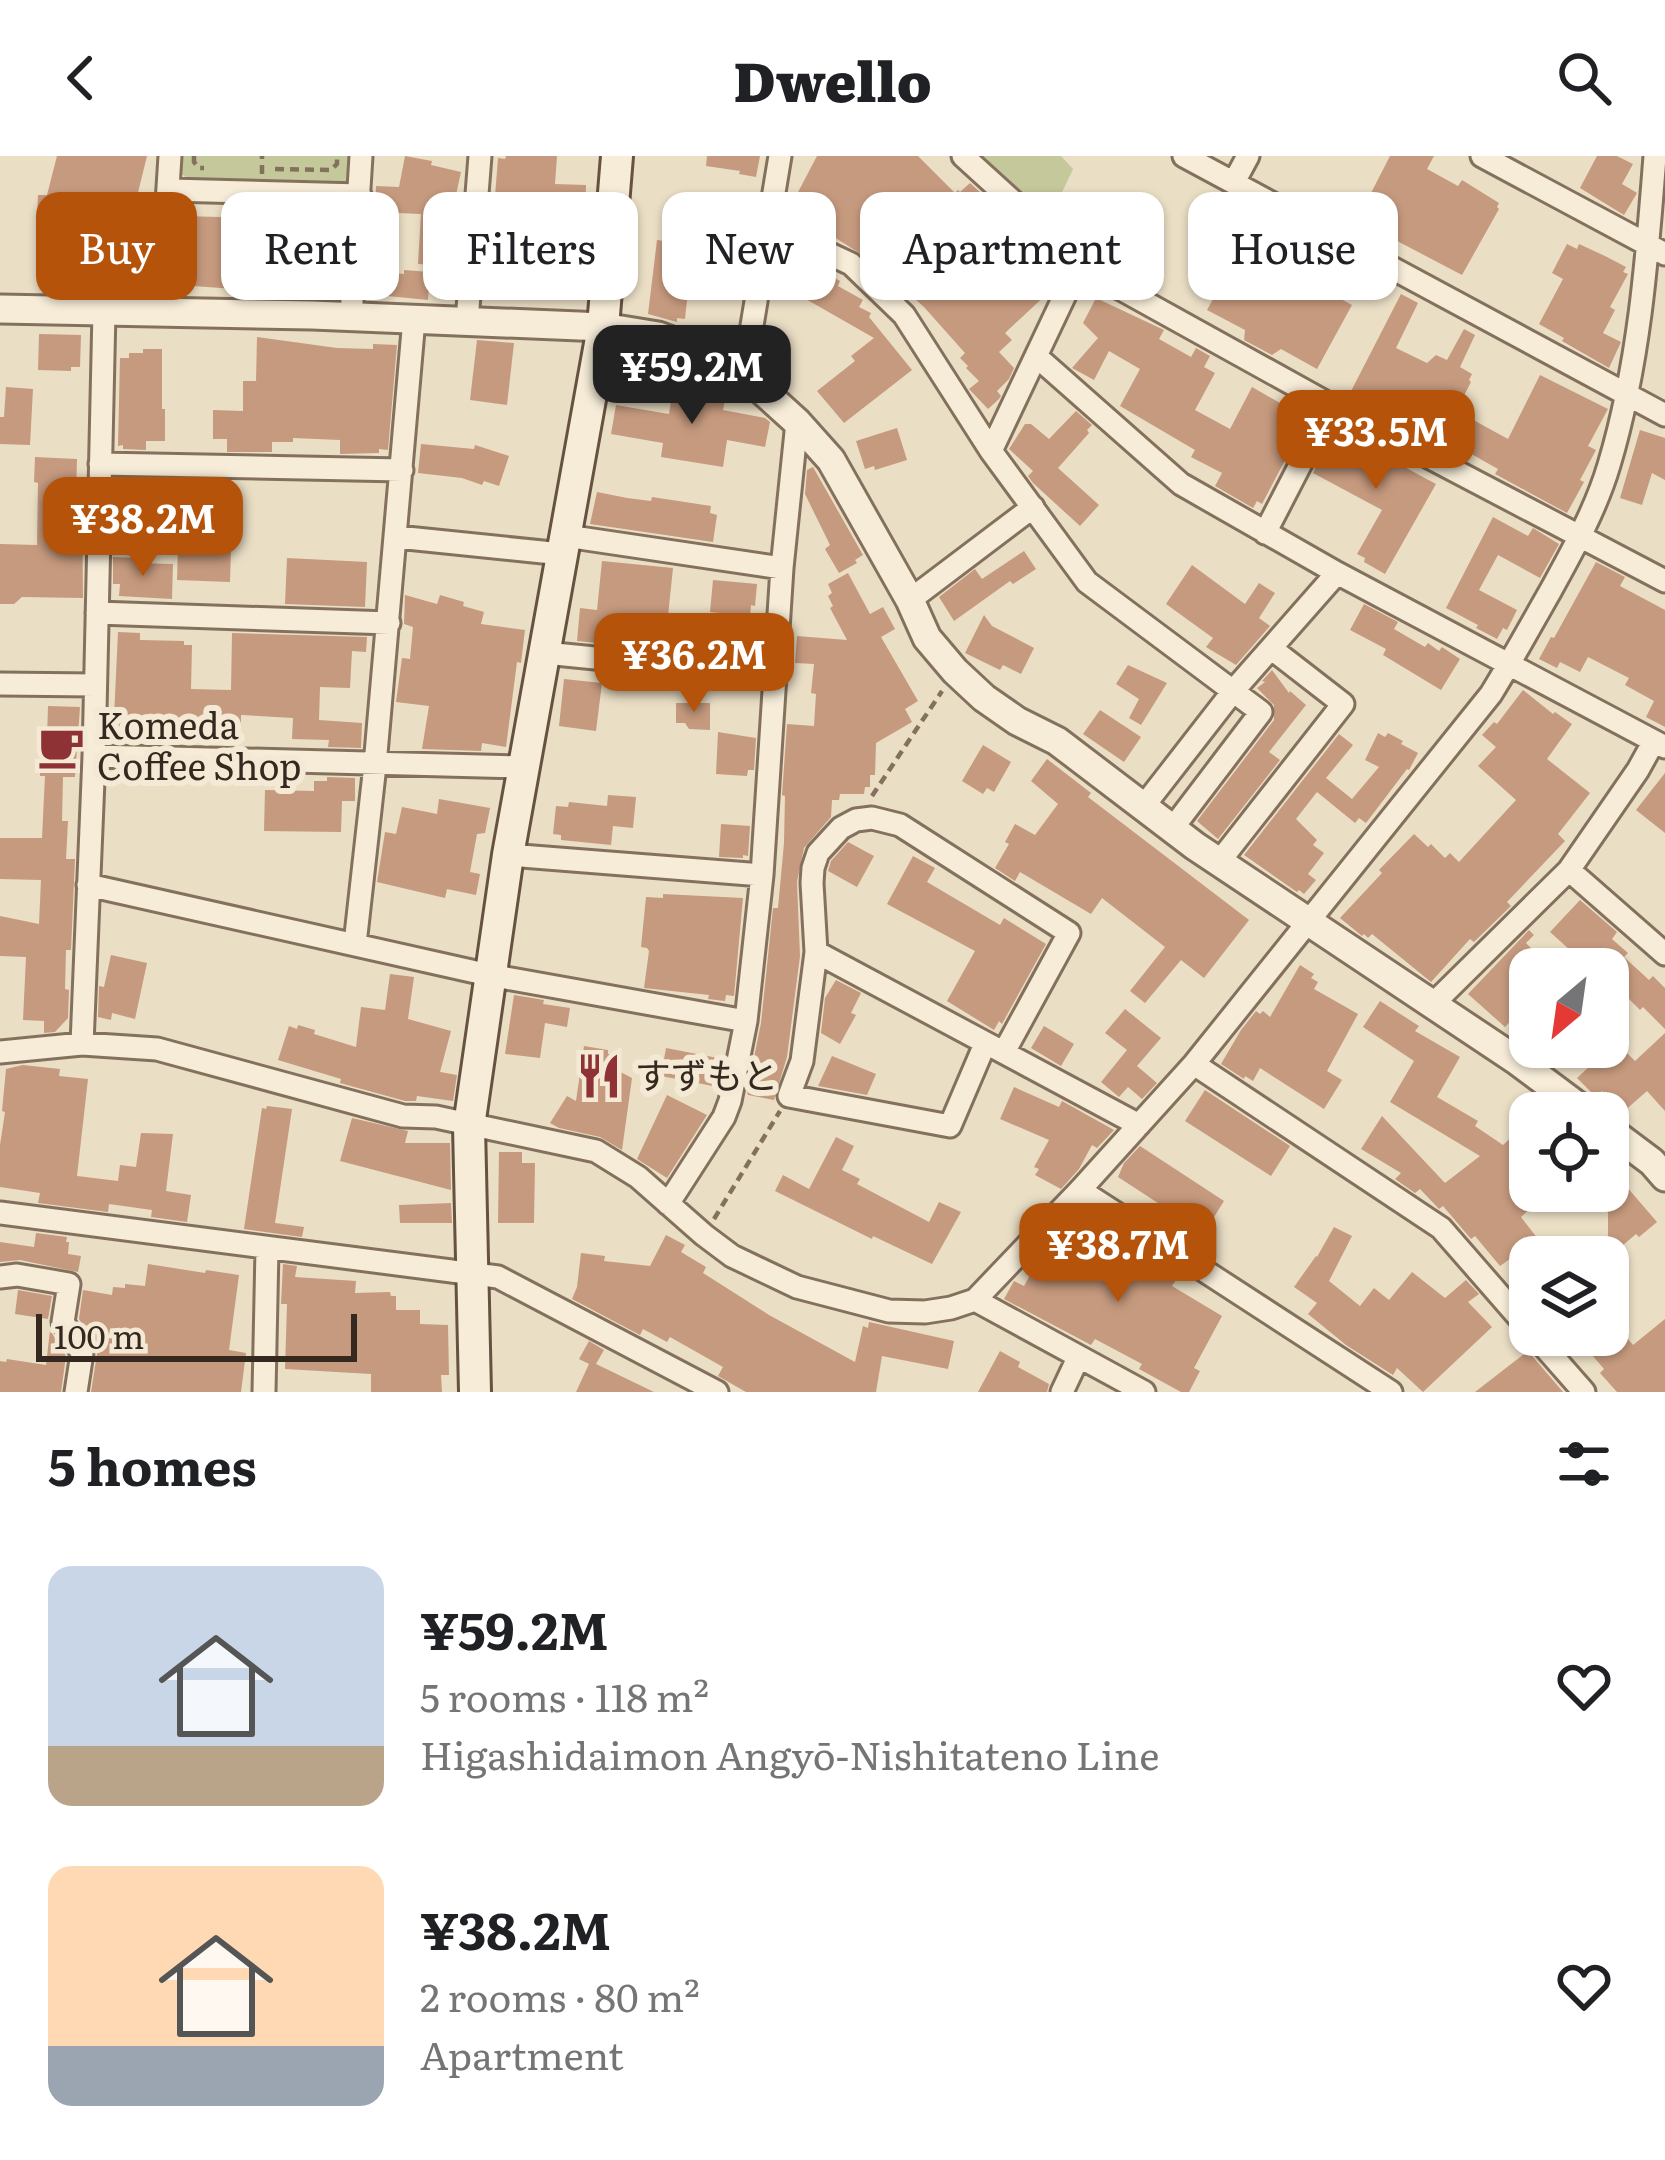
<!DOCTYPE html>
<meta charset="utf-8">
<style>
:root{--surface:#fff;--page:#f6f6f6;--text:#202124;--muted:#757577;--accent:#b45309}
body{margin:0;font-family:Literata,"Noto Sans JP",serif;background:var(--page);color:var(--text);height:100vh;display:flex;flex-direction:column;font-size:45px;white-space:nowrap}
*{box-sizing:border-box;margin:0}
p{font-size:39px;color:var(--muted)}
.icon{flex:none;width:66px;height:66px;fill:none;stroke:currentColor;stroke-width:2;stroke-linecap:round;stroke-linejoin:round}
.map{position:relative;height:1236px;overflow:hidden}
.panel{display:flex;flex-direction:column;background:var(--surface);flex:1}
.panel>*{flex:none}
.hud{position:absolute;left:36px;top:36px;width:1593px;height:108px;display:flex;gap:24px}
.needle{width:78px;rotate:209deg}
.buttons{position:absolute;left:1509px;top:792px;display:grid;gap:24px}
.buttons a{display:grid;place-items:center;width:120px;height:120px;border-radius:24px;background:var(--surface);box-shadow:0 3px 9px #0004;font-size:60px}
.scale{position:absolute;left:36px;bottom:30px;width:321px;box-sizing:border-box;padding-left:12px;border:6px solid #35291f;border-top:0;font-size:33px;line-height:42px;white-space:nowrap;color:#35291f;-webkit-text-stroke:9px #f3e9d4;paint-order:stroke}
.price{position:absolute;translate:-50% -102px;padding:0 27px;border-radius:24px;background:var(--accent);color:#fff;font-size:39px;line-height:78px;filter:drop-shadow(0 3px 6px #0008)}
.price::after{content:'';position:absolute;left:50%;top:72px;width:36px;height:27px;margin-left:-18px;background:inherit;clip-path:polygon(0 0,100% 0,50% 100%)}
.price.active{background:#222;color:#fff}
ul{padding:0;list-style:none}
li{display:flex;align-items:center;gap:36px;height:300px;padding:0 48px}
li span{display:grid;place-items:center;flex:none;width:336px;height:240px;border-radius:24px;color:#555}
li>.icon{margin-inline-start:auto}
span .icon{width:144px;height:144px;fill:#fffc;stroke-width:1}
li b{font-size:51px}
h2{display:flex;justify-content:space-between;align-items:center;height:144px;padding:0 48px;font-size:51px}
.chip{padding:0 42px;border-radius:24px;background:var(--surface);box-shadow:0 3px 9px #0004;font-size:42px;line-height:108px}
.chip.active{background:var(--accent);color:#fff}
header{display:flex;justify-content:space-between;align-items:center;height:156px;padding:0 48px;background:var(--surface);font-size:54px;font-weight:800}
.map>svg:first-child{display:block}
</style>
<header><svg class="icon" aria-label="back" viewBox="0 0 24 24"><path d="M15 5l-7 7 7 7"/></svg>Dwello<svg class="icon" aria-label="search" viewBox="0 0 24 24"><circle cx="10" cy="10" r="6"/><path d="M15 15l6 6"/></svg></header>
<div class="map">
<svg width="1665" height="1236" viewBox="0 0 1665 1236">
<rect width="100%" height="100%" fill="#eadec5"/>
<!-- green -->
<path fill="#c4c89a" d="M181,0H355L354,19L341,32L196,28L180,17Z
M978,0H1061L1073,13L1049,64Z"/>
<!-- building -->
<path fill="#c69a7e" d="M57,0H147L131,65L148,66L145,138L114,137V134L94,133L95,122L89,121V97L82,96L83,92L58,91V84L42,83L43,63L37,62L38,39H47Z
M405,0L432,5L431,9L461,16L449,71H454L453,92H458L456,110L418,108L421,58L375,56L376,30L399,31Z
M506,0H557L555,28L586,29L585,83H575L570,133H561V137L527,134L526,143L496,142L497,119H491L493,88L488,87L490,66H493L498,2L505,3Z
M707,0H760L756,21L739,18L740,15L706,10Z
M817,0H918L955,37L958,34L960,36L970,27L1007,61L1005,63L1045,104L1042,108L1056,122L1050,135L1005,177L1012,184L999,196L1014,212L1009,223L997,235L1001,240L999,243L988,253L969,233L979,225L966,212L968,210L960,202L965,197L924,151L890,120L892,118L831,79L830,82L786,59Z
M1390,0H1434L1427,13L1458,30L1462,24L1499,47L1497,51L1499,53L1462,119L1380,76L1375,86L1352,74Z
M1597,0H1617L1633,8L1622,28L1637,37L1624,59L1580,32Z
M182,60L335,64V106L339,107L337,141L263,140V135L179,129Z
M1227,64L1251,77L1258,64L1310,95L1297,119L1352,149L1317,213L1281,193L1272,199L1244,184L1245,174L1207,154L1230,112L1229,107L1206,95Z
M657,84L693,89L685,163L677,162V166L648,158Z
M1567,88L1577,93L1579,88L1605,100L1626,111L1623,116L1628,118L1610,151L1615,154L1603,177L1621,186L1609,212L1562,185L1564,182L1539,168L1563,123L1552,117Z
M797,99L840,125L838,130L863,144L859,151L871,157L869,161L912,214L844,267L817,235L855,205L851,200L874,182L776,126L785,109L790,111Z
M404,114L430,116L428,144L367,138L369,115L404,118Z
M1401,138L1418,147L1396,192L1427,207L1436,199L1447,204L1464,173L1475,179L1460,211L1472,218L1469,224L1471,226L1457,253L1477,266L1508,283L1540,219L1608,253L1588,290L1596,294L1580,324L1584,326L1567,357L1495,318L1498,313L1457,290L1455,295L1348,241Z
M1096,142L1164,174L1159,183L1191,201L1196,192L1210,200L1204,211L1215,217L1195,254L1230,273L1252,231L1294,255L1297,248L1311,255L1262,348L1257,345L1253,352L1215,330L1222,317L1191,301L1195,294L1120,250L1140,213L1109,195L1094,224L1072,212L1098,182L1083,167Z
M39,178L81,179L80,211H71V215L38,214Z
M257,181L337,192L373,193V188L397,189L388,294L379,293V297L340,298V284L293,282V286H272V296H227V283H213V254L243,255V225H256Z
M477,184L514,187L507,249L470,244Z
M143,193H162V253H165V285H146V294L123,293V289L118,290L120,202H129V197H143Z
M674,226L693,229V234L726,239L723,254L765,262L770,266L765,291L727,284L723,311L661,301L663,287L611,278L616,249L669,258Z
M6,231L33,233L30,289L0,288V261H4Z
M1076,255L1092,269L1087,274L1089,277L1058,312L1099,349L1080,370L1033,327L1028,320L1033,315L1009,293L1025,268H1031L1049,283Z
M1337,270L1399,302L1397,307L1436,328L1385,418L1364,406L1365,402L1357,398L1382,354L1313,317Z
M897,272L907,304L875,314L874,310L865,313L856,285Z
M1640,274L1665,282V324L1652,317L1642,349L1620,342Z
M421,288L474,293L475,289L509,300L499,330L484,325L482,329L462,322L418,317Z
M35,301L77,303L76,341L82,342L83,442L22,441L14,448H0V388L37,389L38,327L34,326Z
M813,311L863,399L855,404L857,407L839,417L825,393L830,389L805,338L807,314Z
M597,336L627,342L651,345L652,341L711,350L710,357L717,359L713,386L590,368Z
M1493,361L1528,380L1533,372L1559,388L1540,422L1498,399L1479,434L1517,454L1507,474L1503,472L1497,483L1476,472L1478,469L1446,452Z
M178,391L231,393L230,426L177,424Z
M1024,395L1036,413L1013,428L1010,425L954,465L939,441L975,413L982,423Z
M113,401L136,402V407L173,408L172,443L119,440L120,428H113Z
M287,402L367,406L365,451L285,448Z
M602,405L673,412L668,460L703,464L699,497L577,485L580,452L597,454Z
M1596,406L1625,421L1620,430L1665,454V571L1646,561L1654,545L1625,529L1629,522L1588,501L1580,516L1560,506L1557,512L1539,503L1551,481L1554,482Z
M1192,409L1245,448L1259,427L1275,437L1259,462L1270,470L1236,509L1206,491L1213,482L1166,448Z
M848,417L870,458L883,451L895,473L881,481L918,545L905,553L912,566L876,587L875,619H870V631H865L864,638H840L839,644H832L831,661L804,692L797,726L800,800L787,901L774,944L748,939L747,936L761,867L773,752H778L784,687L785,640L782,639L787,568L814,570L816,538L811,537L814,508L795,507L797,480L847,484L830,452L833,450L828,440L832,437L828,428Z
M713,424L757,428L755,450L751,449L750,460L710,456Z
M405,439L437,448L440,439L464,446L463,450L484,456L481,468L525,474L521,507L517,506L506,591L482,587L481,595L422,593L429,550L396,546L402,502L410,503L413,471L404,468Z
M1364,448L1398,466L1394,473L1425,491L1428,487L1439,495L1442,491L1460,503L1441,534L1383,499L1386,493L1350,474Z
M984,459L992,470L1034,492L1021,518L1003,509L1000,514L965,497Z
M118,476L140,477V484L184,485V489H192L191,533L231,534L232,477L367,481L366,496L352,495L350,532L320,531L319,564L362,567L361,592L328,591L329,584L292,583L293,562L241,559V577L201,575L200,580L165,579L164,587L109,585L110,561H114Z
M1128,509L1167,527L1141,569L1129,562L1139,543L1116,528Z
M1272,514L1289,537L1290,535L1306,549L1269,596L1280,604L1218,683L1197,665L1274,564V549L1257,532L1265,526L1262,525Z
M564,523L602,527L596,575L559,570Z
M1523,534L1553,558L1555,556L1572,568L1547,603L1590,637L1558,678L1565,685L1507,746L1511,750L1474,786L1470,783L1431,826L1372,778L1368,782L1364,778L1362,780L1340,762L1382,717L1379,714L1414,678L1428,691L1431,688L1445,702L1450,697L1459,706L1516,644L1478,610L1496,591L1482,579L1494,566L1497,568Z
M676,547H710V574L689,573L685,567H676Z
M48,550L80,551L75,621H63L62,665H68L66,703H75L71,794H66L65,833L69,834L68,862L55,876L44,877V865L23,864L26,801L0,800V760L39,768L41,724L0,723V682H42L45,620H40L41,582H47Z
M1100,554L1141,581L1124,606L1083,578Z
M718,576L756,582L754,614H748L747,620L716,618Z
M1378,577L1385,581L1388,577L1403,585L1401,588L1418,597L1409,614L1407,613L1366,667L1359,662L1355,667L1317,636L1296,663L1317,684L1313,689L1324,697L1308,718L1316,724L1304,738L1299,734L1297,736L1244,699L1339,578L1353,589L1326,622L1352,643L1379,611L1365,604Z
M983,589L1011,606L994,636L987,632L983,638L962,625Z
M1047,603L1091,637L1088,641L1249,764L1204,822L1181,804L1145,847L1130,835L1165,791L1102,742L1091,758L1020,716L1015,725L995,712L1009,688L1005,686L1015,668L1035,679L1058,648L1031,625Z
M1665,617V677L1636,654Z
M327,621L355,622V645H342L341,676L264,675L265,634L314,635V625H327Z
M608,639L636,641L633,672L613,670L611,689L561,684V679L553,678L556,650L568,651L569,646L607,650Z
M439,643L490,652L485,677L477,678L470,716L480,718L476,739L447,733L445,742L377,726L385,676L396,678L402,651L437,658Z
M721,668L750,670L748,700L743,699V702L719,701Z
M848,686L874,700L857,731L828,715L831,705Z
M913,700L935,712L927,726L1000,769L1004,762L1046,788L1002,868L999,865L994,874L947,845L975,795L887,748Z
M663,738L743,742L734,840L726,839L725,845L708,843L709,839L644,832L649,795L647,792L641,791L646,741L663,742Z
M1580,744L1617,776L1612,783L1628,797L1624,801L1649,824L1653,820L1665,832V873L1643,851L1640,854L1623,837L1620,839L1608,828V813H1591L1550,776Z
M1529,774L1534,779L1526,787L1551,813H1530V844L1505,871L1468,838Z
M111,799L147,807L135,863L112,857L111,864L98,861L99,830L104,831Z
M1300,809L1314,818L1311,822L1318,826L1314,833L1358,858L1327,915L1342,924L1324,953L1260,912L1253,925L1245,920L1244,923L1221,908L1241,874L1256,855L1260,858L1263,855L1270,861Z
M390,818L414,821L408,863L451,875L440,916L457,919L453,945L417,940L416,945H405L340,927L341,923L278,904L289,870L297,873L298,869L315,874L314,878L356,891L361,851L385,854Z
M836,824L861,837L851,857L856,859L840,888L821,877L825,842Z
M514,839L544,844L543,848L570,852L567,871L545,867L540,902L505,898Z
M1380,845L1419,870L1415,875L1460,901L1437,941L1478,965L1475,970L1503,989L1530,964V1045L1534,1049L1521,1061L1538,1083L1500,1110L1475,1080L1471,1083L1443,1050L1439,1053L1420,1033L1415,1037L1395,1023L1401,1017L1361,993L1382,960L1445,1027L1480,1000L1390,946L1414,905L1363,871Z
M1125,853L1161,882L1137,910L1157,927L1142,943L1128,931L1119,941L1101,926L1127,894L1105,877Z
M1044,870L1074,888L1061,910L1031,892Z
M1665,877V955L1647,935L1622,957L1602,935L1596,941L1577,922L1592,908L1575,891H1608V878L1635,905Z
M584,890L608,894V898L617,900L613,912L632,922L622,994L600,981L559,972L550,967L567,940L576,945Z
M666,892L723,903L718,931L661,920Z
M832,900L876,918L867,939L818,930Z
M23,909L60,913L59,920L88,923L77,1020L118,1025L120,1009L136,1011L141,977L173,978L166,1035L191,1039L187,1066L151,1061L152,1054L109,1048L108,1056L38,1047L40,1037L0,1031V989L5,956L2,955L6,913Z
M1014,931L1059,951L1062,945L1114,974L1097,992L1092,989L1079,1013L1061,1033L1035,1019L1039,1013L1034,1011L1049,984L1000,963Z
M1205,934L1290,990L1271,1020L1185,965Z
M667,939L707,959L667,1022L637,1003Z
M267,950L292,953L275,1067L304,1071L302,1081L244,1073L262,952L266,953Z
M352,962L408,975L405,987H450L451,1034L340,1005Z
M836,981L854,990L842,1014L860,1023L857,1028L929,1066L939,1046L961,1056L932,1108L873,1080L872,1083L775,1035L783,1019L809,1033Z
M1140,990L1224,1045L1204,1077L1118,1021L1124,1007Z
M499,996H522V1007H535L534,1067H498Z
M1620,1023L1657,1066L1639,1081L1636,1078L1608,1102V1055L1597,1042Z
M451,1047L452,1067H400L399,1049Z
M1070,1066L1143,1103L1142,1105L1176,1124L1172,1130L1222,1160L1194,1212L1200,1215L1189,1236H1181L1139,1213L1142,1208L1095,1183L1091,1189L1004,1143L1014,1125L1024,1130L1045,1092L1048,1093Z
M1334,1071L1352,1080L1329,1125L1360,1150L1374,1132L1389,1144L1412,1116L1445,1142L1466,1124L1479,1138L1468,1146L1492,1171L1423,1236L1397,1212L1393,1219L1346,1189L1308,1158L1317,1147L1294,1131L1316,1100L1317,1101Z
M36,1077L67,1081L66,1086H69L68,1098L81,1100L78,1116L20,1104L0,1106V1086L34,1091Z
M666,1079L685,1089L681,1096L706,1111L703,1117L769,1159L855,1206L863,1170L868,1172L869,1166L954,1185L948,1213L882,1200L876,1236H746L718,1220L723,1211L670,1181L667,1186L643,1173L640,1179L572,1143L577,1131L581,1097L605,1100L604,1105L650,1110Z
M148,1108L205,1117L206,1114L239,1119L229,1194L246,1197L241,1236H91L97,1198L95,1189L79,1163L83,1134L112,1139L113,1131L125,1132V1128L145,1130Z
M283,1108L297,1110L295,1121L356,1125L355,1137L390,1136L391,1140H396V1154H420V1168L448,1169L449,1219H441L442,1236H371V1218L285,1213L287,1148H281Z
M18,1134L52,1140L48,1163L15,1158Z
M1608,1159L1633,1189L1665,1163V1236H1617L1600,1217L1604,1213L1575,1179H1608Z
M50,1174L66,1200L61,1236H0V1205L6,1206L7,1203L46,1209Z
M589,1185L604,1194L596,1208L654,1236H576L589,1208L579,1203Z
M1000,1195L1020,1206L1018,1211L1049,1228L1047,1236H978Z
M1528,1195L1563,1236H1475Z"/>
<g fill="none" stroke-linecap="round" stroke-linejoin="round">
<!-- minor casing -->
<g stroke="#84715d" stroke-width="27">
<path id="minor" d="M963,0L1062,90L1121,133L1343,256L1665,425
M1184,0L1665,259
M1482,0L1665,98
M1234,26L1248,0
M170,34L360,39
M770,70L851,108L904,159L991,295L1087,426L1261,556L1172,673
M160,156L170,0
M351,161L361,0
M467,165L480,0
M1036,200L1181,328L1337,417L1665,591
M744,218L780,0
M991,295L1082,103
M100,308L402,314
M1265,377L1331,249
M566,380L782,412
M397,381L562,398
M910,444L1033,351
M97,457L389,467
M545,497L774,520
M0,528L95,529
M94,600L524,611
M1143,651L1234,534L1337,417
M508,699L762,719
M1219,706L1343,548L1272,493
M1569,714L1665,798
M88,729L489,819L746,865
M355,788L375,609L414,163
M816,796L1139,969
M1433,848L1569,714L1638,614L1654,585
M82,888L94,600L104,155
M985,888L950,970L789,940L802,905L816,796L812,727L813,712L818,697L841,672L856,664L872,662L900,669L1069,777L1004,896
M0,896L82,888L157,893L403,960L436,961L596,995L638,1021L704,1079L732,1100L797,1131L889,1155L925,1156L951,1152L975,1144L1080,1034L1194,908L1491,538C1512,504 1531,469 1551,434C1573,394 1596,353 1609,309C1639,209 1647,104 1655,0
M1194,908L1441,1072L1530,1174
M1080,1034L1391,1236
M668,1048L724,961L730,945L746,865L762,719L782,412L797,266
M0,1057L498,1121L717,1236
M0,1121L17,1119L69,1128L63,1166L82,1197L76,1236
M975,1144L1144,1236
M1534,1179L1584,1236
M264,1236L267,1093
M1062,1236L1078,1202"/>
</g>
<!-- tertiary casing -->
<g stroke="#84715d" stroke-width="33">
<path id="tertiary" d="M0,153L312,159L603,171L658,180L688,191L744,218L797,266L831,304L910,444L927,482L955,515L984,542L1017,565L1057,585L1195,690L1516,904L1587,957
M1608,973L1652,1006L1665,1021"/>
</g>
<!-- secondary casing -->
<g stroke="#665240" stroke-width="36">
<path id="secondary" d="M475,1236L469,970L508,699L603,171L617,0"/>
</g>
<!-- path -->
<path stroke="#84715d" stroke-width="4.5" stroke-dasharray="9 6" stroke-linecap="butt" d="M194,0V6L199,12H204
M275,13L331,14L337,8V0
M262,18V0
M872,640L942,535
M714,1063L780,955"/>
<!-- minor -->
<use href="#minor" stroke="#f6ecd8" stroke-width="21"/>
<!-- tertiary -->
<use href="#tertiary" stroke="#f6ecd8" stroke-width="27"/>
<!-- secondary -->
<use href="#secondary" stroke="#f6ecd8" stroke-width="30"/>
</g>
<!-- icons -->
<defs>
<g id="cafe-bare" transform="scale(3.6)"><path d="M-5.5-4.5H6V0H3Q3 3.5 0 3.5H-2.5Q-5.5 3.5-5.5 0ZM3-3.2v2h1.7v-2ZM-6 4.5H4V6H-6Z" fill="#8e3235" stroke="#f3e9d4" stroke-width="2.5" paint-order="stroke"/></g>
<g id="restaurant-bare" transform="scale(3.6)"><path d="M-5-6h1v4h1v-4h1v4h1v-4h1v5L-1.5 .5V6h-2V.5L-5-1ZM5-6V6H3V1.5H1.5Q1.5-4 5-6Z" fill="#8e3235" stroke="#f3e9d4" stroke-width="2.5" paint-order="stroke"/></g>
</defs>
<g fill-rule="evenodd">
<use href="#cafe-bare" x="61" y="591"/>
<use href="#restaurant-bare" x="599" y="920"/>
</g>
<g text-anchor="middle" stroke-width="12" stroke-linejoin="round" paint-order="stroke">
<!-- poi labels -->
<g font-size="36" fill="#35291f" stroke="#f3e9d4" text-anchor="start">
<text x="97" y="583">Komeda<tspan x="97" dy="41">Coffee Shop</tspan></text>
<text x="635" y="933">すずもと</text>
</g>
</g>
</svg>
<div class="buttons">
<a><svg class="needle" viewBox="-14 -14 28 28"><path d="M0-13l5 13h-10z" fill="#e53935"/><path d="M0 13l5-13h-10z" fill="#757577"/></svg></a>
<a><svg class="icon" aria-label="locate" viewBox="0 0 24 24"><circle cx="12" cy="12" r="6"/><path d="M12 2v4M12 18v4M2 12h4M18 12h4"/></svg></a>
<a><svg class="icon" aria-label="layers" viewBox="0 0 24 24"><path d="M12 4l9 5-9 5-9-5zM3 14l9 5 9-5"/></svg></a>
</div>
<div class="scale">100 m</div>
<b class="price active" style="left:692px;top:271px">¥59.2M</b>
<b class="price" style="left:1376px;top:336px">¥33.5M</b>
<b class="price" style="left:143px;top:423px">¥38.2M</b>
<b class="price" style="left:694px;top:559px">¥36.2M</b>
<b class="price" style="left:1118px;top:1149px">¥38.7M</b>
<div class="hud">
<a class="chip active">Buy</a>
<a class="chip">Rent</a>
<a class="chip">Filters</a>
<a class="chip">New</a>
<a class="chip">Apartment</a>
<a class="chip">House</a>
</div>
</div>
<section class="panel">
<h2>5 homes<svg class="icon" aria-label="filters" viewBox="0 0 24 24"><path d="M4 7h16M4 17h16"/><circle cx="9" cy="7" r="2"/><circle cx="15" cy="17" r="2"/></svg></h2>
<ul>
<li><span style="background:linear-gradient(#c9d6e8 75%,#b9a48a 0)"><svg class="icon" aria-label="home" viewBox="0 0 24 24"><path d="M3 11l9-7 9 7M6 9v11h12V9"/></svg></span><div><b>¥59.2M</b><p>5 rooms · 118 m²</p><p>Higashidaimon Angyō-Nishitateno Line</p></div><svg class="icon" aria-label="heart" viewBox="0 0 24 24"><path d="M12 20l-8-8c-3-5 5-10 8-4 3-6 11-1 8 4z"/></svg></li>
<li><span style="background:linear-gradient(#ffd9b3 75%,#9aa5b1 0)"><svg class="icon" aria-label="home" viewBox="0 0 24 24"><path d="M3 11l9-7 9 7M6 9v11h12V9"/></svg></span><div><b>¥38.2M</b><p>2 rooms · 80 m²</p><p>Apartment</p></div><svg class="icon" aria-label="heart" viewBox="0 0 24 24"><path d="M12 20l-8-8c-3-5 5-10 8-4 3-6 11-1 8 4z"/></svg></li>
</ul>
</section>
